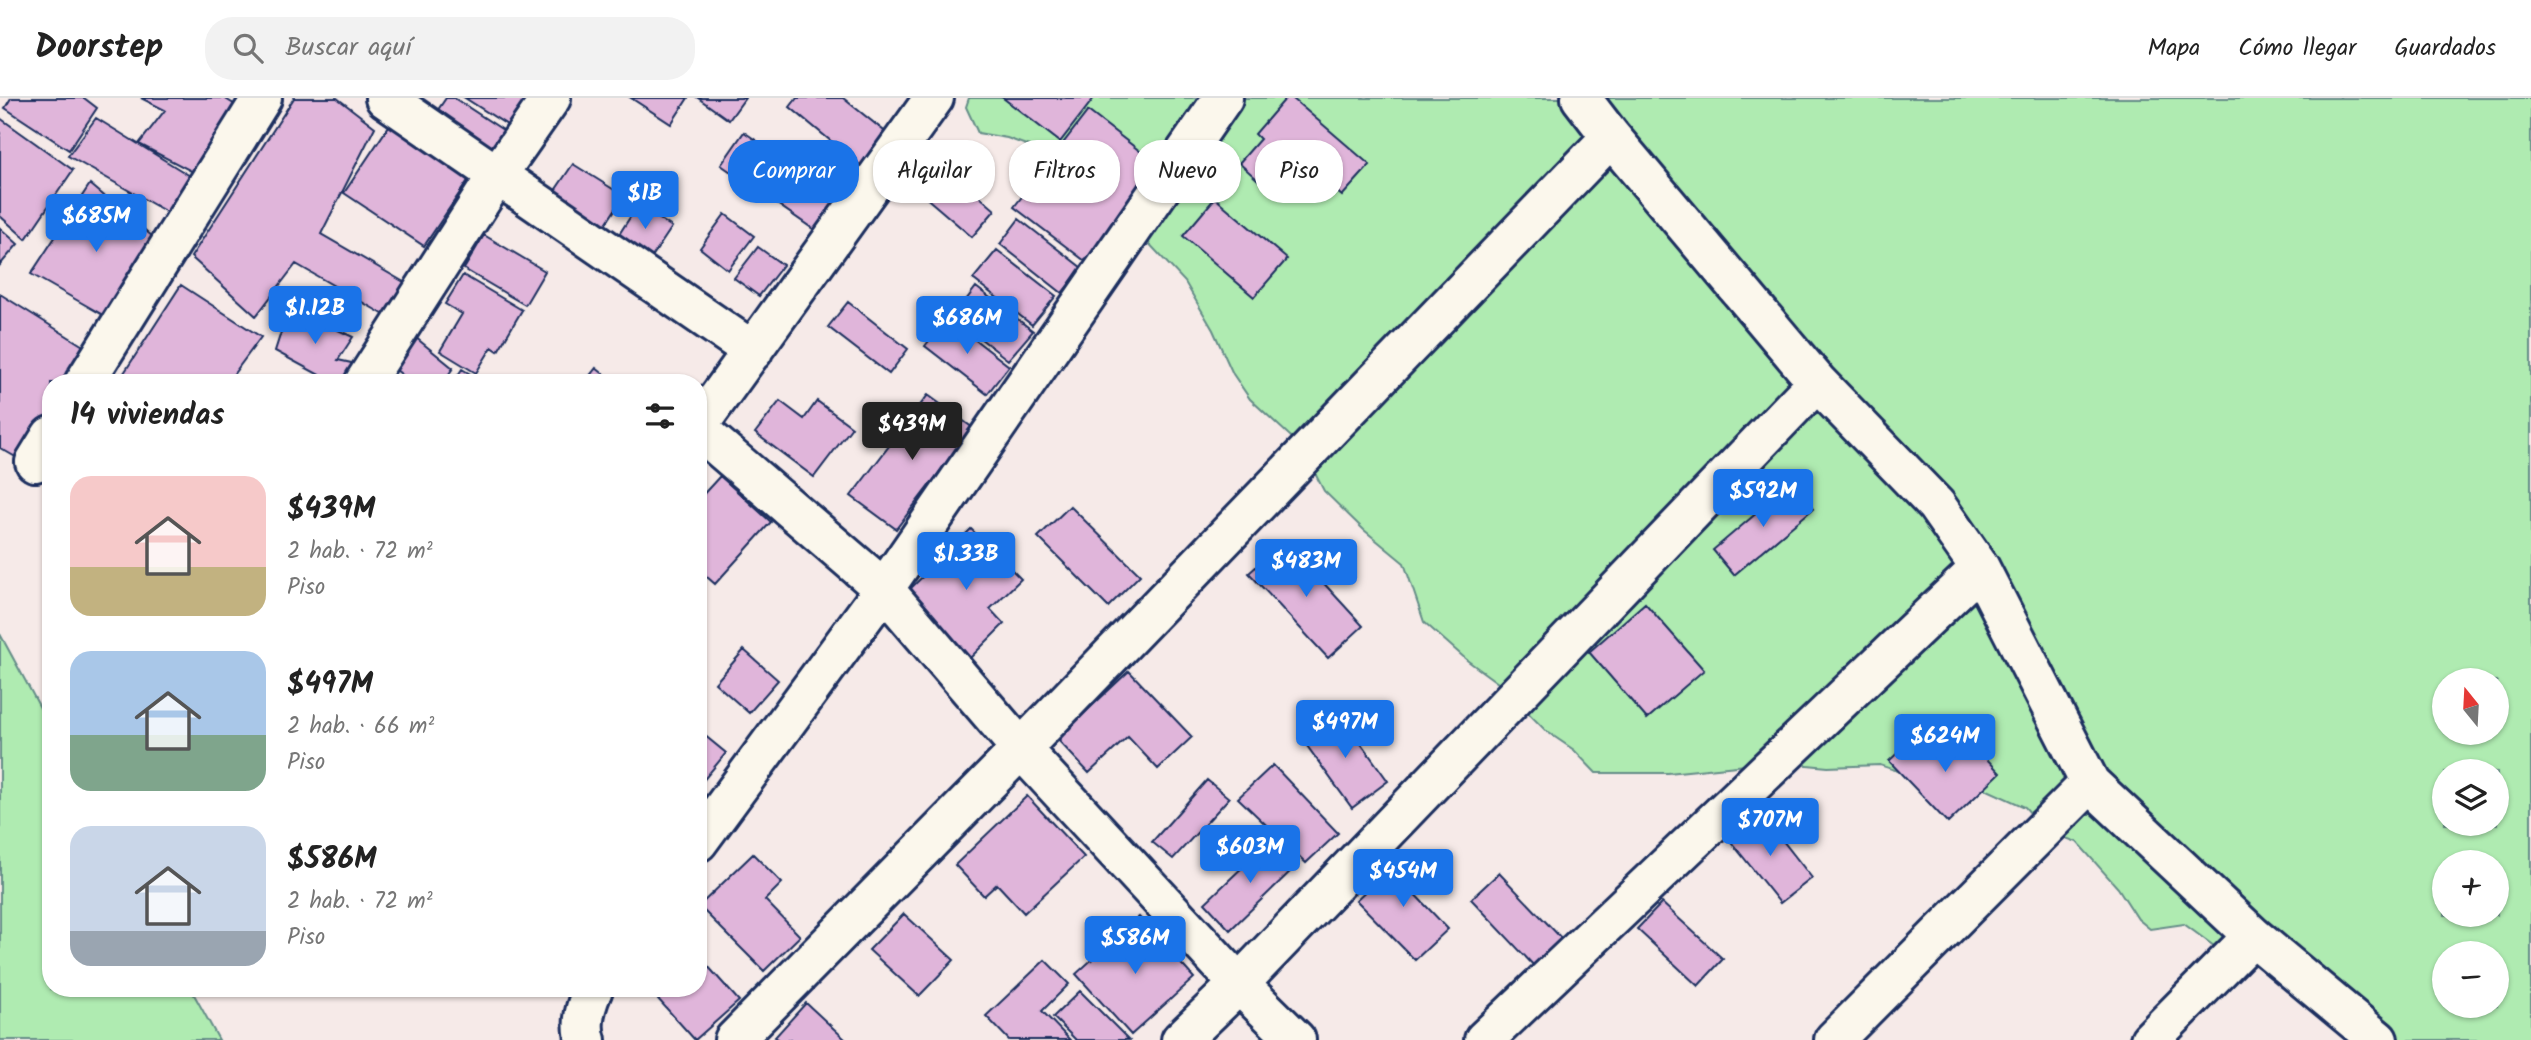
<!DOCTYPE html>
<html lang="es">
<meta charset="utf-8">
<style>
:root{--surface:#fff;--page:#f2f2f2;--text:#222;--muted:#767676;--line:#e0e0e0;--accent:#1a73e8}
body{margin:0;font-family:Kalam,sans-serif;background:var(--page);color:var(--text);height:100vh;display:flex;flex-direction:column;font-size:26px;white-space:nowrap}
*{box-sizing:border-box;margin:0}
p{font-size:23px;color:var(--muted)}
.icon{flex:none;width:38px;height:38px;fill:none;stroke:currentColor;stroke-width:2;stroke-linecap:round;stroke-linejoin:round}
.map{position:relative;flex:1;overflow:hidden}
.sheet{position:absolute;left:42px;top:276px;width:665px;height:623px;display:flex;flex-direction:column;background:var(--surface);border-radius:28px;box-shadow:0 2px 5px #0004}
.sheet>*{flex:none}
.guide{position:absolute;left:728px;top:42px;width:665px;height:63px;display:flex;gap:14px}
.needle{width:46px;rotate:342deg}
.fabs{position:absolute;left:2432px;top:570px;display:grid;gap:14px}
.fabs a{display:grid;place-items:center;width:77px;height:77px;border-radius:50%;background:var(--surface);box-shadow:0 2px 5px #0004;font-size:35px}
.price{position:absolute;translate:-50% -60px;padding:0 16px;border-radius:7px;background:var(--accent);color:#fff;font-size:23px;line-height:46px;filter:drop-shadow(0 2px 4px #0008)}
.price::after{content:'';position:absolute;left:50%;top:42px;width:21px;height:16px;margin-left:-10px;background:inherit;clip-path:polygon(0 0,100% 0,50% 100%)}
.price.selected{background:#222;color:#fff}
ul{padding:0;list-style:none}
li{display:flex;align-items:center;gap:21px;height:175px;padding:0 28px}
li span{display:grid;place-items:center;flex:none;width:196px;height:140px;border-radius:21px;color:#555}
li>.icon{margin-inline-start:auto}
span .icon{width:84px;height:84px;fill:#fffc;stroke-width:1}
li b{font-size:30px}
h2{display:flex;justify-content:space-between;align-items:center;height:84px;padding:0 28px;font-size:30px}
.tag{padding:0 24px;border-radius:28px;background:var(--surface);box-shadow:0 2px 5px #0004;font-size:24px;line-height:63px}
.tag.selected{background:var(--accent);color:#fff}
header{display:flex;align-items:center;gap:42px;box-sizing:border-box;height:98px;padding:0 35px;background:var(--surface);border-bottom:2px solid var(--line)}
header strong{font-size:33px}
nav{display:flex;gap:38px;margin-inline-start:auto;font-size:24px}
.search{width:490px;height:63px;background:var(--page);display:flex;align-items:center;gap:18px;box-sizing:border-box;padding:0 24px;border-radius:28px;color:var(--muted);font-size:26px}
.map>svg:first-child{display:block}
</style>
<header>
<strong>Doorstep</strong>
<div class="search"><svg class="icon" aria-label="search" viewBox="0 0 24 24"><circle cx="10" cy="10" r="6"/><path d="M15 15l6 6"/></svg>Buscar aquí</div>
<nav><a>Mapa</a><a>Cómo llegar</a><a>Guardados</a></nav>
</header>
<div class="map">
<svg width="2531" height="942" viewBox="0 0 2531 942">
<rect width="100%" height="100%" fill="#f6eae8"/>
<filter id="ink" filterUnits="userSpaceOnUse"><feTurbulence type="fractalNoise" baseFrequency=".0143" numOctaves="2"/><feDisplacementMap in="SourceGraphic" scale="14" xChannelSelector="R" yChannelSelector="G"/><feConvolveMatrix kernelMatrix="1 2 1 2 8 2 1 2 1" color-interpolation-filters="sRGB"/></filter>
<g filter="url(#ink)">
<!-- green -->
<path fill="#afebb1" stroke="#658d88" stroke-width="2" fill-rule="evenodd" d="M969,0H2531V942H2398L2272,830L2238,854L2214,848L2184,826L2150,831L2138,821L2118,790L2077,744L2046,733L2025,709L1957,678L1916,679L1880,667L1828,669L1776,664L1668,675H1596L1574,652L1546,633L1502,588L1468,563L1424,524L1404,465L1364,432L1324,393L1301,348L1250,301L1233,276L1213,232L1185,184L1130,125L1071,80L1043,53L1007,40L978,35L966,9ZM2445,583H2497V635H2445ZM2445,674H2497V726H2445ZM2445,765H2497V817H2445ZM2445,856H2497V908H2445Z
M0,536L51,630V891H191L219,942H0Z"/>
<!-- building -->
<path fill="#e0b5da" stroke="#1b2f5e" stroke-width="2" d="M11,0H84L97,10L69,52L5,10Z
M141,0H224L237,8L195,75L139,46L165,12Z
M294,0H337L375,29L321,136L409,187L388,219L296,166L256,218L191,159Z
M446,0H454L506,34L487,62L429,25Z
M465,0H530L518,34Z
M631,0H688L671,26Z
M698,0H745L729,22Z
M797,0H843L894,41L867,73L790,9Z
M1003,0H1094L1060,44Z
M1286,0H1292L1370,67L1342,98L1304,65L1276,98L1239,65L1260,41L1255,36Z
M1088,13L1163,71L1089,166L1014,109Z
M0,20L73,72L26,141L0,118Z
M96,20L195,81L172,117L68,58Z
M393,22L473,75L424,148L344,95Z
M744,34L839,99L816,133L721,67Z
M941,65L995,112L972,139L917,92Z
M573,66L624,98L603,130L552,97Z
M90,86L159,144L110,221L31,176Z
M1215,100L1287,161L1254,199L1183,138Z
M638,107L672,129L652,159L618,138Z
M725,116L754,138L728,172L700,150Z
M1019,121L1082,170L1062,195L1000,146Z
M0,130L18,146L0,167Z
M484,137L545,173L525,207L464,171Z
M758,149L783,167L759,198L734,180Z
M997,152L1056,198L1032,227L973,181Z
M463,177L522,212L498,253L492,249L476,275L440,253L462,216L445,206Z
M181,187L261,239L227,285H125L122,278Z
M976,189L1033,233L1008,262L953,219Z
M0,196L88,251L67,285H51V311L19,361L0,350Z
M848,204L908,251L889,276L828,229Z
M289,209L353,239L338,262L356,266L344,285H334L275,253Z
M947,220L1009,268L987,296L925,248Z
M415,239L453,270L443,285H412L395,271Z
M596,270L615,285H584Z
M462,271L485,285H453Z
M928,297L973,330L896,431L851,398Z
M780,303L804,321L817,303L852,329L814,379L755,335Z
M720,378L771,424L715,486L698,471V402Z
M1791,386L1813,411L1734,477L1713,452Z
M1070,408L1140,477L1108,509L1038,439Z
M971,431L1021,481L990,511L1004,526L970,560L906,495Z
M1285,443L1363,528L1328,560L1249,475Z
M1645,505L1704,572L1647,621L1589,554Z
M744,552L778,582L749,615L715,585Z
M1129,573L1192,639L1158,671L1128,639L1089,675L1057,641Z
M1339,615L1388,683L1352,710L1302,641Z
M698,632L726,655L702,684L698,681Z
M1921,633L1948,661L1969,642L2000,675L1948,725L1889,663Z
M1273,667L1338,735L1306,765L1238,700Z
M1207,682L1229,700L1173,761L1152,744Z
M1027,698L1084,759L1024,815L997,786L984,798L955,767Z
M1761,715L1812,780L1780,805L1728,740Z
M1270,743L1295,769L1230,832L1205,805Z
M753,756L782,785L765,802L800,838L764,873L699,808Z
M1405,756L1422,773L1406,787L1448,831L1415,862L1356,802Z
M1499,775L1564,843L1536,870L1471,801Z
M1662,805L1723,861L1698,888L1637,831Z
M904,816L954,862L919,898L869,852Z
M1139,819L1194,880L1131,937L1076,876Z
M698,857L739,903L695,942L649,891H698Z
M1045,862L1069,886L1042,913L1070,942H1009L986,918Z
M1080,893L1129,942H1076L1053,919Z
M806,905L846,942H779L775,939Z"/>
<g fill="none" stroke-linecap="round" stroke-linejoin="round">
<!-- minor casing -->
<g stroke="#1b2f5e" stroke-width="44">
<path id="minor" d="M385,0L753,253
M1581,0L1611,39L1817,284L1936,407L1980,470L2090,685L2253,838L2378,942
M84,285L262,0
M364,285L498,76L551,0
M698,328L934,0
M698,331L884,491L1021,651L1239,886L1296,942
M35,364L51,338
M698,744L884,491L1223,0
M586,942C580,925 586,907 593,891
M734,942L1021,651L1611,39
M1181,942L1239,886L1817,284
M1484,942L1980,470
M1834,942L2090,685
M2150,942L2253,838"/>
</g>
<!-- minor -->
<use href="#minor" stroke="#fbf7ec" stroke-width="38"/>
</g>
</g>
</svg>
<div class="fabs">
<a><svg class="needle" viewBox="-14 -14 28 28"><path d="M0-13l5 13h-10z" fill="#e53935"/><path d="M0 13l5-13h-10z" fill="#767676"/></svg></a>
<a><svg class="icon" aria-label="layers" viewBox="0 0 24 24"><path d="M12 4l9 5-9 5-9-5zM3 14l9 5 9-5"/></svg></a>
<a>+</a>
<a>−</a>
</div>
<b class="price" style="left:645px;top:133px">$1B</b>
<b class="price" style="left:96px;top:156px">$685M</b>
<b class="price" style="left:315px;top:248px">$1.12B</b>
<b class="price" style="left:967px;top:258px">$686M</b>
<b class="price selected" style="left:912px;top:364px">$439M</b>
<b class="price" style="left:1763px;top:431px">$592M</b>
<b class="price" style="left:966px;top:494px">$1.33B</b>
<b class="price" style="left:1306px;top:501px">$483M</b>
<b class="price" style="left:1345px;top:662px">$497M</b>
<b class="price" style="left:1945px;top:676px">$624M</b>
<b class="price" style="left:1770px;top:760px">$707M</b>
<b class="price" style="left:1250px;top:787px">$603M</b>
<b class="price" style="left:1403px;top:811px">$454M</b>
<b class="price" style="left:1135px;top:878px">$586M</b>
<div class="guide">
<a class="tag selected">Comprar</a>
<a class="tag">Alquilar</a>
<a class="tag">Filtros</a>
<a class="tag">Nuevo</a>
<a class="tag">Piso</a>
</div>
<section class="sheet">
<h2>14 viviendas<svg class="icon" aria-label="filters" viewBox="0 0 24 24"><path d="M4 7h16M4 17h16"/><circle cx="9" cy="7" r="2"/><circle cx="15" cy="17" r="2"/></svg></h2>
<ul>
<li><span style="background:linear-gradient(#f6c9c9 65%,#c2b280 0)"><svg class="icon" aria-label="home" viewBox="0 0 24 24"><path d="M3 11l9-7 9 7M6 9v11h12V9"/></svg></span><div><b>$439M</b><p>2 hab. · 72 m²</p><p>Piso</p></div></li>
<li><span style="background:linear-gradient(#a9c7e8 60%,#7fa58c 0)"><svg class="icon" aria-label="home" viewBox="0 0 24 24"><path d="M3 11l9-7 9 7M6 9v11h12V9"/></svg></span><div><b>$497M</b><p>2 hab. · 66 m²</p><p>Piso</p></div></li>
<li><span style="background:linear-gradient(#c9d6e8 75%,#9aa5b1 0)"><svg class="icon" aria-label="home" viewBox="0 0 24 24"><path d="M3 11l9-7 9 7M6 9v11h12V9"/></svg></span><div><b>$586M</b><p>2 hab. · 72 m²</p><p>Piso</p></div></li>
</ul>
</section>
</div>
